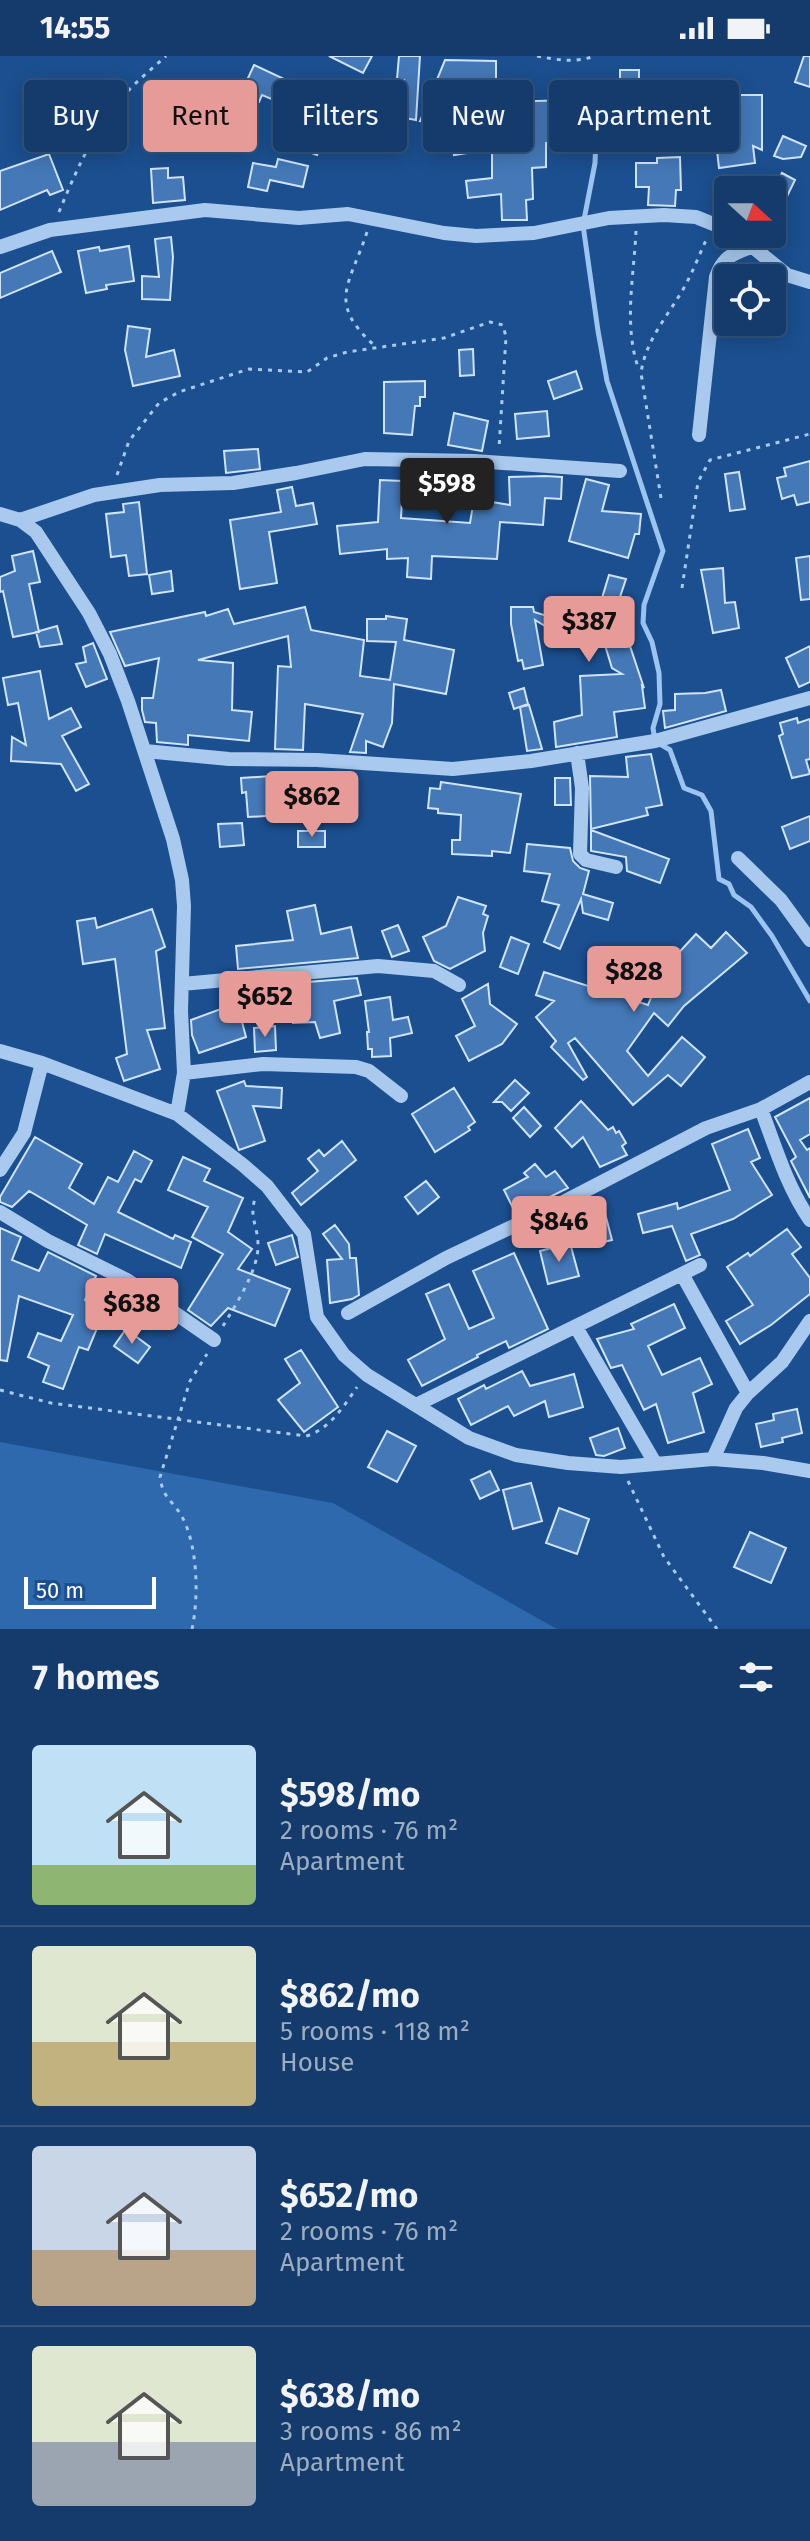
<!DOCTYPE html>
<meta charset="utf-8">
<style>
:root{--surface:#143b6b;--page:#1d4271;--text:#f1f3f6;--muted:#9dadc1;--line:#33557e;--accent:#e69b98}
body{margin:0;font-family:"Fira Sans",sans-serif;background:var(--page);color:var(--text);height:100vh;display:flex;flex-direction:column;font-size:30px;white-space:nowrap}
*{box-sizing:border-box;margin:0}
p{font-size:26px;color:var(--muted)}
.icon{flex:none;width:44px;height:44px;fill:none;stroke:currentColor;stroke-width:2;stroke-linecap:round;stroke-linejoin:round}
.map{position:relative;height:1573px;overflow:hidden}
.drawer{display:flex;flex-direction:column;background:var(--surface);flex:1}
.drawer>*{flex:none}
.banner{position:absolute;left:24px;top:24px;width:762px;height:72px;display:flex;gap:16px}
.needle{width:52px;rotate:111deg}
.tools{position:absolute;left:714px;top:120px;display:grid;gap:16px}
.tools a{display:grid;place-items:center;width:72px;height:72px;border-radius:8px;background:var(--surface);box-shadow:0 4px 20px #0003,0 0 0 2px var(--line);font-size:40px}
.scale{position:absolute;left:24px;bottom:20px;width:132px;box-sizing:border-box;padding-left:8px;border:4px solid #fff;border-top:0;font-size:22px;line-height:28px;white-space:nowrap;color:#fff;-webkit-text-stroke:6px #1b4f8f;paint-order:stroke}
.price{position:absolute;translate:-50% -68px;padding:0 18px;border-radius:8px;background:var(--accent);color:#111;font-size:26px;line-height:52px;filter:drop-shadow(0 2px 4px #0008)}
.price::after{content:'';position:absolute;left:50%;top:48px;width:24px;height:18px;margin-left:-12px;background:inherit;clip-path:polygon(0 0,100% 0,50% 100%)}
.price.current{background:#222;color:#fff}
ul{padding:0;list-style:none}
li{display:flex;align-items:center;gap:24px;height:200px;padding:0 32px}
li+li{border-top:2px solid var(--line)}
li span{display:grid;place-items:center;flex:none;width:224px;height:160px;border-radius:8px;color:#555}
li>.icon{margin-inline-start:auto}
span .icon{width:96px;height:96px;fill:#fffc;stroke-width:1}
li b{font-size:34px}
h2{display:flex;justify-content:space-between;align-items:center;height:96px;padding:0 32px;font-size:34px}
.pill{padding:0 28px;border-radius:8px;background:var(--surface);box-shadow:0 4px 20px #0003,0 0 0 2px var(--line);font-size:28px;line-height:72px}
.pill.current{background:var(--accent);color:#111}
.status{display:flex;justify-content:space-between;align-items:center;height:56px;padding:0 40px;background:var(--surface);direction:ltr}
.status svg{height:22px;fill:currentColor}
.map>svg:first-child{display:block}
</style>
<div class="status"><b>14:55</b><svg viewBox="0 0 49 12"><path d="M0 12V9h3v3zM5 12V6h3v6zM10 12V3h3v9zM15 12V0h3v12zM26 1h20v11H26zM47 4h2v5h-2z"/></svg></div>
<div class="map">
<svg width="810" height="1573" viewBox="0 0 810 1573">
<rect width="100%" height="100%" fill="#1b4f8f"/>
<!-- green -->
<path fill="#2e69ad" d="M0,1386L333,1447L557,1573H0Z"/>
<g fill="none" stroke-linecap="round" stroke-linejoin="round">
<!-- stream -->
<path stroke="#9cc4f0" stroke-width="5" d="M597,57L595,107L583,169L598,275L607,325L663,495L644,549L643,567L652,586L659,617L660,648L653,672L655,685L670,694L684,732L702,739L711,755L719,823L729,828L734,839L751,851L772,880L810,945"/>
</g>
<!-- building -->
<path fill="#4478b7" stroke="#cfe3fa" stroke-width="2" d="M329,0H372L363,17Z
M399,0H420L416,64L395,60L404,24L397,23Z
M804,0H810V31L795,26Z
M445,4L496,5V46L573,44L572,60L551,59V86L546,87V111L532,112L533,143L526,144L527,164H502L501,138L468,142L466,125L492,122V93L454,99L449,67L420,65Z
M254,9L284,23L274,44L262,39L259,46L241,37Z
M620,14H639V56L609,57V40H620Z
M720,25L733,26V39H762V94L753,90L755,107L719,112L717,94L737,91L736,67L718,66Z
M309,36L334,47L326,64L301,54Z
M220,46L242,57L231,78L209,67Z
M312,68L326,73L317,99L303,94Z
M783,80L806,90L801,101L783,103L774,100Z
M49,98L63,134L50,139L47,134L0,154V115Z
M680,101L681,134H676L675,150L648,149L649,131H636V107H657V102Z
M278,103L308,110L303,131L270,124L267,135L248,131L253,107L276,111Z
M168,112V122L183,121L185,144L153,147L151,113Z
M782,117L795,124L772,171V138Z
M171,181L173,201L170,244L142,243V220L159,221L155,183Z
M129,190L134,225L106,229L107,233L86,237L78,195L99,191L100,195Z
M52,195L61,216L0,242V217Z
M128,270L150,273L146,301L174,294L180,320L133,330L125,294Z
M473,293L474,319L460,320L459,294Z
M576,315L582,333L554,343L548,325Z
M425,325V341H420V350H415L412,379L384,377V326Z
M547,355L549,380L517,383L515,358Z
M454,357L488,365L482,395L448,389Z
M258,393L260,413L226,417L224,395Z
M810,405V446L797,449L794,439L782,443L777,422L786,420L784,412Z
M739,416L745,453L730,455L725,418Z
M545,420L562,421L561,443L545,442L543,469L500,466L497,503L432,500L431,523L407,521L408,502L387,503V493L340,498L337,470L378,466L380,424L403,425L401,462L470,467L474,443L510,449L509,421Z
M586,423L609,429L602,455L641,458L639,478H635L628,502L569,485Z
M292,431L296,450L313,447L317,468L269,476L277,527L240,533L230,464L281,456L277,434Z
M139,446L147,518L129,520L126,499L111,501L106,458L124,456L123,448Z
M33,495L40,526L29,528L39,576L13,581L3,535L0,536V521L15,515L12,500Z
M810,500V543L801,544L796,502Z
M723,512L725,547L735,546L739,572L713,577L701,514Z
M171,515L173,535L152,538L149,519Z
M609,519L626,523L618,547L630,552L623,569L644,632L642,630L645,652L614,656L617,681L556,691L554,666L582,659L580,620L622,618L612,612L600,573L586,595L535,564L543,609L524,613L522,604L518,605L511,568V551H533L534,556L580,570L598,541L602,542Z
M305,551L311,574L364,584L360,620L390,624L396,586L367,585V563H386V560L407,563L404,584L454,594L446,638L394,628L392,667L383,691L366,685V697L350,696L363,658L305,648L303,694L275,693L278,610L291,611L288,580L198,604L233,607L232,654L252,656L249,685L188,679V689L157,686L156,667L145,666L142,654V642H153L159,602L125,610L110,576L205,556L206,560L228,553L234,568Z
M57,570L62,588L40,591L36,576Z
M93,587L107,623L86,631L76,608L86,606L83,591Z
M810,590V626L799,631L786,602Z
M40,615L49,663L71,652L81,671L62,680L89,728L76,735L61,708L11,705L12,681L26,689L18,647L8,649L3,622Z
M524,632L528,648L514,653L509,637Z
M721,634L726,655L665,672L663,655L675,654V638L705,637Z
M529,649L542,693L527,695L520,651Z
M797,662L798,667L810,663V703L806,704L810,718L792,722L779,680L783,678L780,667Z
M651,698L662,749L646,752L648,759L591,773L590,720L628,721L626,701Z
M271,720L272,727L325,725L326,745L281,747L282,759L248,761L246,736L242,737L241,722Z
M555,722H570L571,749H555Z
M441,726L521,738L510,797L492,795V800L452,798V784H460L461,759L438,757V753L428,752L430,732L440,733Z
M810,760V785L790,793L782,771Z
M242,767L244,789L220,791L218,768Z
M591,774L669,803L660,827L627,815L626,801L591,795Z
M298,775H325V791H298Z
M527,788L570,792L573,805L580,812L589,815L583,838L613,847L608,864L583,857L581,843L560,893L544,886L559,849L542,845L550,818L524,815Z
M458,841L486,850L483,858L488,860L483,877L485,895L450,913L434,905L423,881L446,870Z
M315,849L321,878L351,871L358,902L238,913L236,890L293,884L287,855Z
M152,853L165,891L156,895L165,972L147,974L160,1013L124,1025L116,1002L127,998L115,903L83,908L77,865L95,862L97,872Z
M398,869L409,895L392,901L382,875Z
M726,876L747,897L684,950L668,970L654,957L627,995L648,1020L682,981L705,1001L681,1030L668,1019L633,1049L575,982L568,987L587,1021L583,1024L551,991L556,985L536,961L554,945L536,939L544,916L648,949L655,931L613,914L624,900L627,903L633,895L661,916L696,878L711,892Z
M511,881L529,888L518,918L500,911Z
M357,922L361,939L334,945L340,977L320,982L315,966L293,967V944H310L308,926Z
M488,928L490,948L517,968L502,988L469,1005L456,980L475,970L462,943Z
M390,941L393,964L408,961L412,977L390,982L391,1000L372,1001V993H368L367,976H369L365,945Z
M237,947L246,981L199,997L192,979L191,964Z
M275,970L276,994L255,996L254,972Z
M515,1024L529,1037L511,1055L502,1046H494Z
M244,1025L246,1030L282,1032L281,1052L253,1050L265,1085L239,1094L217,1035Z
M454,1032L475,1066L468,1071L470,1074L435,1096L412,1058Z
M810,1042V1078L800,1084L807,1094L810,1092V1142L791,1105L796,1101L775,1061Z
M581,1045L608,1074L613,1071L616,1077L619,1075L626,1087L622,1090L627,1099L600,1111L583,1081L572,1091L555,1072Z
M524,1051L541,1070L530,1081L513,1062Z
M748,1073L760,1102L751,1106L772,1139L733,1163L691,1178L700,1199L686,1205L672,1170L643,1177L638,1158L677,1147L678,1153L730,1134L712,1088Z
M35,1081L82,1108L69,1132L94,1148L108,1121L118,1126L134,1095L152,1105L141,1126L135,1123L118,1156L173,1183L175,1179L191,1186L181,1212L105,1178L97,1198L78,1189L87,1169L29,1135L12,1151L0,1146V1141Z
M342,1085L356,1104L301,1149L292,1137L318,1115L308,1103L319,1094L324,1100Z
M183,1101L210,1113L204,1125L243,1142L228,1176L252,1193L238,1213L290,1233L275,1270L228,1252L211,1270L188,1254L223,1198L192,1181L208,1151L168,1134Z
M535,1108L546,1121L555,1115L568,1132L516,1158L504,1134L528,1121L524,1117Z
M426,1125L439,1141L418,1158L405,1141Z
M602,1146L612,1184L591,1189L582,1151Z
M335,1169L349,1188L350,1202H356L359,1239L352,1243L330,1247L327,1204L342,1203L323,1178Z
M0,1172L21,1181L12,1204L39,1215L48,1196L96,1220L85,1244L105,1253L88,1294L79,1291L63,1333L43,1326L49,1310L28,1301L38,1277L61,1285L73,1259L19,1240L7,1305L0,1304Z
M787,1173L801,1191L792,1198L810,1222V1238L771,1269L740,1288L726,1265L753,1249L727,1211L748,1197L750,1200Z
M292,1179L298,1201L276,1209L268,1187Z
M570,1187L579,1220L548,1228L540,1195Z
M514,1197L548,1273L509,1292L506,1285L477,1299L478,1301L422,1330L408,1304L445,1283L426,1238L449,1228L469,1273L494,1262L473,1215Z
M674,1248L685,1272L648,1290L662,1319L700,1302L712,1328L693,1337L704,1376L668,1387L656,1348L644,1354L622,1309L611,1312L597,1283L634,1273L631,1268Z
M126,1273L150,1291L138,1307L114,1290Z
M301,1294L338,1351L304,1376L278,1344L300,1327L285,1303Z
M522,1315L530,1330L574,1318L583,1351L549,1361L545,1345L514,1360L508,1350L471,1369L458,1343L484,1329L486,1333Z
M797,1353L802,1377L782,1382L783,1386L761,1391L756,1368L774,1364L773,1358Z
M618,1372L625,1392L604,1400L596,1399L590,1382Z
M387,1375L416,1390L397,1426L368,1411Z
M490,1415L499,1434L480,1443L471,1424Z
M531,1427L542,1465L513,1473L503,1434Z
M559,1452L589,1463L577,1498L546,1487Z
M750,1476L786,1492L771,1527L734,1511Z"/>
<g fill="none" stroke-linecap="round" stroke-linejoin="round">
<!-- path -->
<path stroke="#a9c9ee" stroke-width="3" stroke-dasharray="4 6" stroke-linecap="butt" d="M537,0C557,4 575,7 595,0
M59,156C76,115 95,71 125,38C138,24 153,12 166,0
M636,175C634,220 623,270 639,314
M367,176C350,229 326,246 375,290
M117,419L129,385L159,347L179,336L249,313L307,316L327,302L347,296L444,282L490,266L503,269L506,281L499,392
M661,442L641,317C646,282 670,258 686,228C694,213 700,197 707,182
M682,532L698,426L710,404L810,378
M223,1270C235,1250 259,1213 258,1189C258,1169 248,1161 256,1140
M0,1334L51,1347L306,1380C329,1374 344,1350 357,1331
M628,1425L664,1501L717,1573
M192,1573C199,1541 198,1488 181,1459C171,1443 163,1442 160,1421L190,1325L207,1298"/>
<!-- minor -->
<path stroke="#a9c9ee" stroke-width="14" d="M737,178L787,219L810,226
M0,191L50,174L205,154L299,162L348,158L444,177L476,180L534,177L609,162L664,159L696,161L728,174
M699,379L716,221C723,201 732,198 751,191
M0,458L20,464L36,476L89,557L110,598L128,645L173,783L182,824L184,850L181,955L184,1017L177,1058
M20,464L94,439L160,429L233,427L296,417L365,403L474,405L620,415
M145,695L229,703L317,704L453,713L531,705L655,685L810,642
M577,697L582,732L580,798L586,804L616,811
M738,802L781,844L810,884
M182,928L378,910L434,915L459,929
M0,995L42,1007L177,1058L243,1109L267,1130L304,1178L317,1261L344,1299L367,1319L469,1382L516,1399L568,1407L621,1411L713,1403L763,1407L810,1415
M184,1017L263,1008L356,1011L369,1015L401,1040
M761,1053C775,1090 787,1131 810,1164
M0,1114L24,1077L42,1007
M0,1156L48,1185L127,1224L214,1284
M682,1218L748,1337
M348,1257L446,1202L550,1153L706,1072L761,1053L810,1026
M576,1271L655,1407
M418,1348L700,1209
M713,1403L736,1352L748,1337L782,1306L810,1265"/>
</g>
</svg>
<div class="tools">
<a><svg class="needle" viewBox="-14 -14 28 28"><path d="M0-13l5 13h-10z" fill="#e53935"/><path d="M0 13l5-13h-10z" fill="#9dadc1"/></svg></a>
<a><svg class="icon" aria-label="locate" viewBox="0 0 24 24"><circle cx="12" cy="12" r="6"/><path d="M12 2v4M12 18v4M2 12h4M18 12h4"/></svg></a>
</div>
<div class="scale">50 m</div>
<b class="price current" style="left:447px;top:470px">$598</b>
<b class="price" style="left:589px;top:608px">$387</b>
<b class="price" style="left:312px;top:783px">$862</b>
<b class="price" style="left:634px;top:958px">$828</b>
<b class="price" style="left:265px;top:983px">$652</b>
<b class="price" style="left:559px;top:1208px">$846</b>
<b class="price" style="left:132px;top:1290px">$638</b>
<div class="banner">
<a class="pill">Buy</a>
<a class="pill current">Rent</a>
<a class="pill">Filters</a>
<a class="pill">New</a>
<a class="pill">Apartment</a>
</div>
</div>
<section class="drawer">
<h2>7 homes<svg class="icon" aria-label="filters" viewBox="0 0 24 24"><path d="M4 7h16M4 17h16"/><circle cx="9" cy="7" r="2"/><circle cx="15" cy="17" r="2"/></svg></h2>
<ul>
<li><span style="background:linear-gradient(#bfe0f5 75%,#8fb573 0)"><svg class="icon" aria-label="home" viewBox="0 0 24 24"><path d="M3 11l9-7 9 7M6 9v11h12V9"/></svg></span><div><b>$598/mo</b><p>2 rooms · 76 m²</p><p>Apartment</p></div></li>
<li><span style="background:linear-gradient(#dfe7d0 60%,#c2b280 0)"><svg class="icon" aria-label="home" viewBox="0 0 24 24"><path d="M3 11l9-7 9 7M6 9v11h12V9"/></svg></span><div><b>$862/mo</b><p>5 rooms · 118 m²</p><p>House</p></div></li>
<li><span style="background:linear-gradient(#c9d6e8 65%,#b9a48a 0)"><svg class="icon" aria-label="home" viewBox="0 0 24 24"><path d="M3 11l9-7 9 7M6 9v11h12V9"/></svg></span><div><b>$652/mo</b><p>2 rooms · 76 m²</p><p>Apartment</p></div></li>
<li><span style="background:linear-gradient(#dfe7d0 60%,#9aa5b1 0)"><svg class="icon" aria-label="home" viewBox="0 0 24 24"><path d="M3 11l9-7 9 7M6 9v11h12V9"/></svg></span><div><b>$638/mo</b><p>3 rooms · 86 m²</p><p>Apartment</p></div></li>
</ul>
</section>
